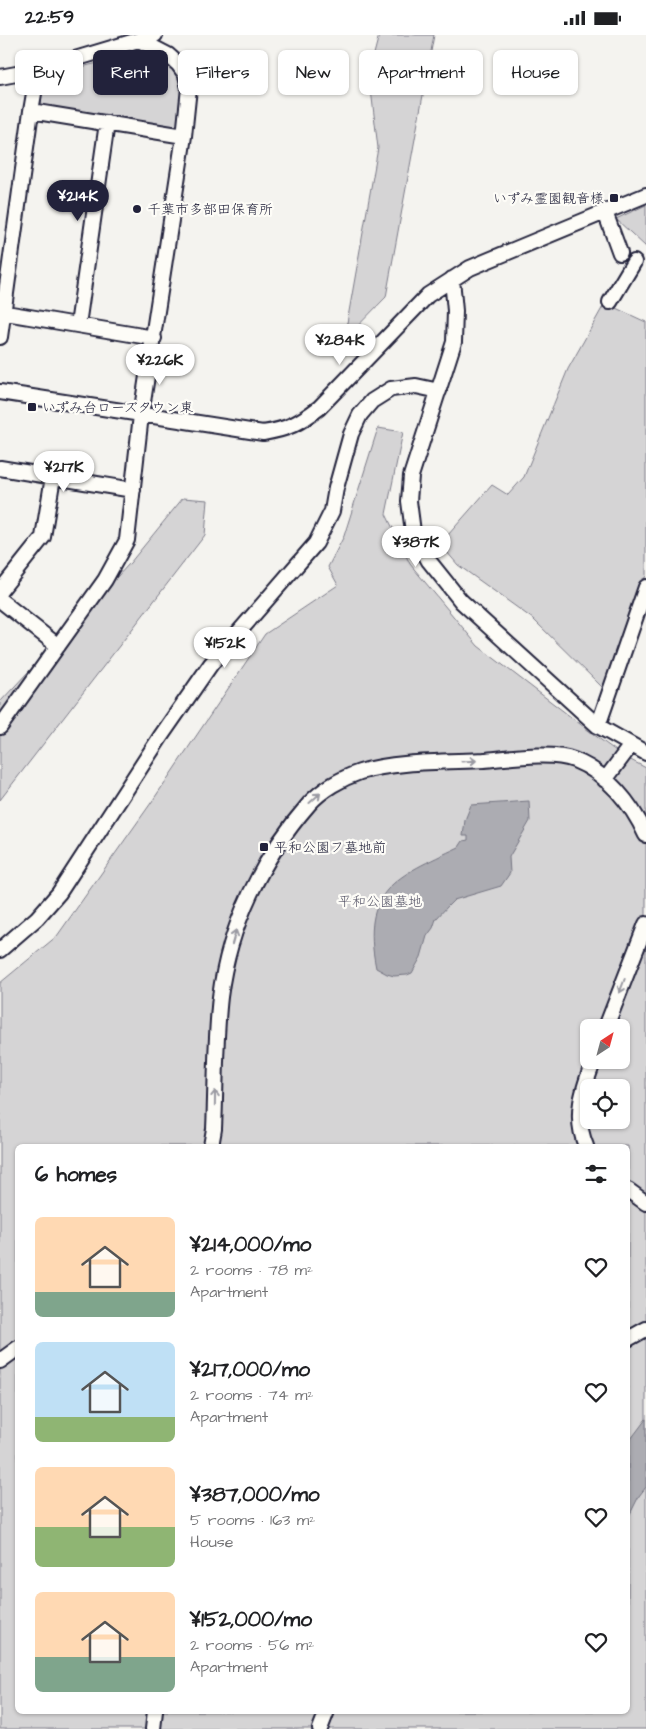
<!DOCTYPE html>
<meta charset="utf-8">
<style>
:root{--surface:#fff;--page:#f6f6f6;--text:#202124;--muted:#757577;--accent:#22223b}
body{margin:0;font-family:"Architects Daughter","Klee One",sans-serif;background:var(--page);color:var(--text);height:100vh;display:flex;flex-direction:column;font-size:19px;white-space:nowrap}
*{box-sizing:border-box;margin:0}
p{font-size:16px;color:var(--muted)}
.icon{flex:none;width:28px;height:28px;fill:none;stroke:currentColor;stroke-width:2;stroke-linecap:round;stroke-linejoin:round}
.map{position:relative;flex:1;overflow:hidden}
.drawer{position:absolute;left:15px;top:1109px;width:615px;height:570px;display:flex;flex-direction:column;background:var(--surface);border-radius:8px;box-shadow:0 1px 4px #0004}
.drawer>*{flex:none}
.guide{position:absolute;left:15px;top:15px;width:616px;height:45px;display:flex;gap:10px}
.needle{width:32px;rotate:36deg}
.tools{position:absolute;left:580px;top:984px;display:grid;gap:10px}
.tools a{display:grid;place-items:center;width:50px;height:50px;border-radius:8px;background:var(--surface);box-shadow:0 1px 4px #0004;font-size:25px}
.price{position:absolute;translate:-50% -42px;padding:0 11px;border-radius:18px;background:#fff;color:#222;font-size:16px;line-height:32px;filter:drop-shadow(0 1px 2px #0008)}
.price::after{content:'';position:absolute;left:50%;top:30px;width:15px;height:11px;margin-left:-8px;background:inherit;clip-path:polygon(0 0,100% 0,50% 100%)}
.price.selected{background:var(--accent);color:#fff}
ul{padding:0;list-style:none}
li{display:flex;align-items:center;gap:15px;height:125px;padding:0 20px}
li span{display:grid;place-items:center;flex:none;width:140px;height:100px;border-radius:8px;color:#555}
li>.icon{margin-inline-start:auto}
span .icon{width:60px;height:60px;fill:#fffc;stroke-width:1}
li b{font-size:21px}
h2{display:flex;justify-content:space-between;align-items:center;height:60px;padding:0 20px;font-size:21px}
.chip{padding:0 18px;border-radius:8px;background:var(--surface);box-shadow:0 1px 4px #0004;font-size:18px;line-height:45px}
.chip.selected{background:var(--accent);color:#fff}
.status{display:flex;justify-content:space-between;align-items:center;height:35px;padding:0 25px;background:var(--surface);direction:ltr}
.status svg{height:14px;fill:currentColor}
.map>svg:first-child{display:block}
</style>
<div class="status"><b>22:59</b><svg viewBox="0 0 49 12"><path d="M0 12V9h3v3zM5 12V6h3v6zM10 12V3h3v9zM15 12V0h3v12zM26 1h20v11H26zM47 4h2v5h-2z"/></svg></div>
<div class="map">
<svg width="646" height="1694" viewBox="0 0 646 1694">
<rect width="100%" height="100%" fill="#f4f3ef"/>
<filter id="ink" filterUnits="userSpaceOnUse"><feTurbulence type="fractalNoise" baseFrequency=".02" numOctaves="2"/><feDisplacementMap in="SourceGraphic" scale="10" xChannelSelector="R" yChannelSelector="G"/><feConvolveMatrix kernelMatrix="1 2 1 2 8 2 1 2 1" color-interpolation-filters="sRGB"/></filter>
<g filter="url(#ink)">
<!-- green -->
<path fill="#d5d4d5" stroke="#7c7b88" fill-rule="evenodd" d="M379,0H434L386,262L344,305L378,113L369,38Z
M140,18L162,22L177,38L181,48L182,60L178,89L174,93L43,73C39,62 42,49 48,40Z
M646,170V212L616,184Z
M605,268L646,287V540L603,653L533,584L458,530L440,509L492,450L508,460L524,442L568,334Z
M378,393L403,397L386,479L410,529L478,611L601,705L623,721L646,733V1694H0V948L57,901L151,768L265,599L338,550L328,532L344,501ZM589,992H621V1025H589ZM589,1052H621V1085H589ZM18,1111H628V1676H18Z
M183,463L208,465L205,500L0,765V667L130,528Z"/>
<!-- water -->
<path fill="#acacb2" stroke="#757582" d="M529,766L530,786L509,822L510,838L501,851L454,865L448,871L436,884L433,893L427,901L421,922L412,938L407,940L394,941L387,939L376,933C360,854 396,842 459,812L463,806L468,805V801H463L465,785L471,770Z
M646,1384V1452L639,1461L628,1483V1408Z"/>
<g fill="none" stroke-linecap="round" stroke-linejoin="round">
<!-- minor casing -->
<g stroke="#22223b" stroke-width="18">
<path id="minor" d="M0,42L38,35L155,0
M31,76L184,101
M605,177L620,218
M452,244L455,276L454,307L411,441L409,466L413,497L429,526L461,566L598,691L646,718
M610,267L634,227
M0,277L154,303
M78,290L107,88
M0,302L31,76L38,35
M0,357L263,398C288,394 298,389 319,373L428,260L470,233L489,225L646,160
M0,433L133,455
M0,556L43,502L53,442
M0,565L58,611
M598,691L646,552
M0,692L105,545L127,505L141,380L184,101L189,53L186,40L178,29L168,20L139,5
M605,745L631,710
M0,915L37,883L59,858L161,701L211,629L316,508L332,476L336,453L351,399L360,380L372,366L391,354L416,351L439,356
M606,992L646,889
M211,1111L214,1094C216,1051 215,1006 220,962C229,890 262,823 309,769C321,755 342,743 360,737C395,726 447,727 484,725C508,723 552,716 574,725C607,738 632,769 646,800
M586,1111C573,1081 583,1054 594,1025
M628,1155L646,1168
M628,1304L646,1294
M0,1326L18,1313
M153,1694L155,1676
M320,1694L327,1676"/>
</g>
<!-- minor -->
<use href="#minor" stroke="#fdfcf7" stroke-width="14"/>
</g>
<!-- one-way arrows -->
<defs><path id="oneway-shaft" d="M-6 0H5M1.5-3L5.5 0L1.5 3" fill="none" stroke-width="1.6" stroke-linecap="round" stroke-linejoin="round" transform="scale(1.25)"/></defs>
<g stroke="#9a9aa2">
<use href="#oneway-shaft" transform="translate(469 726) rotate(-3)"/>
<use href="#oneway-shaft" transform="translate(315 763) rotate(-42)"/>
<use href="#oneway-shaft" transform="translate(234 902) rotate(-74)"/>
<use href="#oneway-shaft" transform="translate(622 951) rotate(111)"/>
<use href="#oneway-shaft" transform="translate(215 1063) rotate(-89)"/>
</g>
</g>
<!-- markers -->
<g fill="#22223b" stroke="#fdfcf7" stroke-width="2">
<rect x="609" y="158" width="10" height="10" rx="2.5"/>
<circle cx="137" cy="174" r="5"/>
<rect x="27" y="367" width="10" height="10" rx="2.5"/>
<rect x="259" y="807" width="10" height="10" rx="2.5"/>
</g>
<g text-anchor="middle" stroke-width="4.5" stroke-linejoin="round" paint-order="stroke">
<!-- poi labels -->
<g font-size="14" fill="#22223b" stroke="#fdfcf7" text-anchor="start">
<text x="604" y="168" text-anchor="end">いずみ霊園観音様</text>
<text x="147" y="179">千葉市多部田保育所</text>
<text x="42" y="377">いずみ台ローズタウン東</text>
<text x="274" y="817">平和公園フ墓地前</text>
</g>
<!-- park labels -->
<g font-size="14" fill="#585769" stroke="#fdfcf7">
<text x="380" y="871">平和公園墓地</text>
</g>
</g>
</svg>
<div class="tools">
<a><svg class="needle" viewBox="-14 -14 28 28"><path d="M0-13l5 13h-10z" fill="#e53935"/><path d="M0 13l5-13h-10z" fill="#757577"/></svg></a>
<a><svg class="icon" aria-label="locate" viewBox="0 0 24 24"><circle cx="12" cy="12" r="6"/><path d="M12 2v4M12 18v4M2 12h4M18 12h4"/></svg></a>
</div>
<b class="price selected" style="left:78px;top:187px">¥214K</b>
<b class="price" style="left:340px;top:331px">¥284K</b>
<b class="price" style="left:160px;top:351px">¥226K</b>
<b class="price" style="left:64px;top:458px">¥217K</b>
<b class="price" style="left:416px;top:533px">¥387K</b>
<b class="price" style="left:225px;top:634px">¥152K</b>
<div class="guide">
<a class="chip">Buy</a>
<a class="chip selected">Rent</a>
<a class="chip">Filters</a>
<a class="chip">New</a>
<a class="chip">Apartment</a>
<a class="chip">House</a>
</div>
<section class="drawer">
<h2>6 homes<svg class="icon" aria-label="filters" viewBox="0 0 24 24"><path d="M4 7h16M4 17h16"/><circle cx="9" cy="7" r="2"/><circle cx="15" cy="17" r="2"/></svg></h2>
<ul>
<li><span style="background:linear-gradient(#ffd9b3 75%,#7fa58c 0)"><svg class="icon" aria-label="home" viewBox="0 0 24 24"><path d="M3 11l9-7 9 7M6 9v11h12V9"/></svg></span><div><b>¥214,000/mo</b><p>2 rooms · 78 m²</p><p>Apartment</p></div><svg class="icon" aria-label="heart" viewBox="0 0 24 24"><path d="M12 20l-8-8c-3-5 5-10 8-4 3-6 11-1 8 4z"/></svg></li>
<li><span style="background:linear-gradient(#bfe0f5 75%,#8fb573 0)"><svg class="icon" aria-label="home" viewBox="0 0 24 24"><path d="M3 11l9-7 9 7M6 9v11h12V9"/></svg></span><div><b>¥217,000/mo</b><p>2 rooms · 74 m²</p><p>Apartment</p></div><svg class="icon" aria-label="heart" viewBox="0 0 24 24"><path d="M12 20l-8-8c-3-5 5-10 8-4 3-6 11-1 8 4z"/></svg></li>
<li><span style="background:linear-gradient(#ffd9b3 60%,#8fb573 0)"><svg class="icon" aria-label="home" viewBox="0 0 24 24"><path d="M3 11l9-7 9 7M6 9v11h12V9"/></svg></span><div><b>¥387,000/mo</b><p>5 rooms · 163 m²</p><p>House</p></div><svg class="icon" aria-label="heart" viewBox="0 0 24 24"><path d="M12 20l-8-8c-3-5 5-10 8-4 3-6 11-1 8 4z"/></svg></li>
<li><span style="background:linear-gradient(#ffd9b3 65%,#7fa58c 0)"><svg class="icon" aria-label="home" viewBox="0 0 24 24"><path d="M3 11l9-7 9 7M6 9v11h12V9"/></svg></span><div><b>¥152,000/mo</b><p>2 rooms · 56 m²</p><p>Apartment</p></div><svg class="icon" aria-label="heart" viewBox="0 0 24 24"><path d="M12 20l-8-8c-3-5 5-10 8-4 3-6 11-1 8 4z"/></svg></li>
</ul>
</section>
</div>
